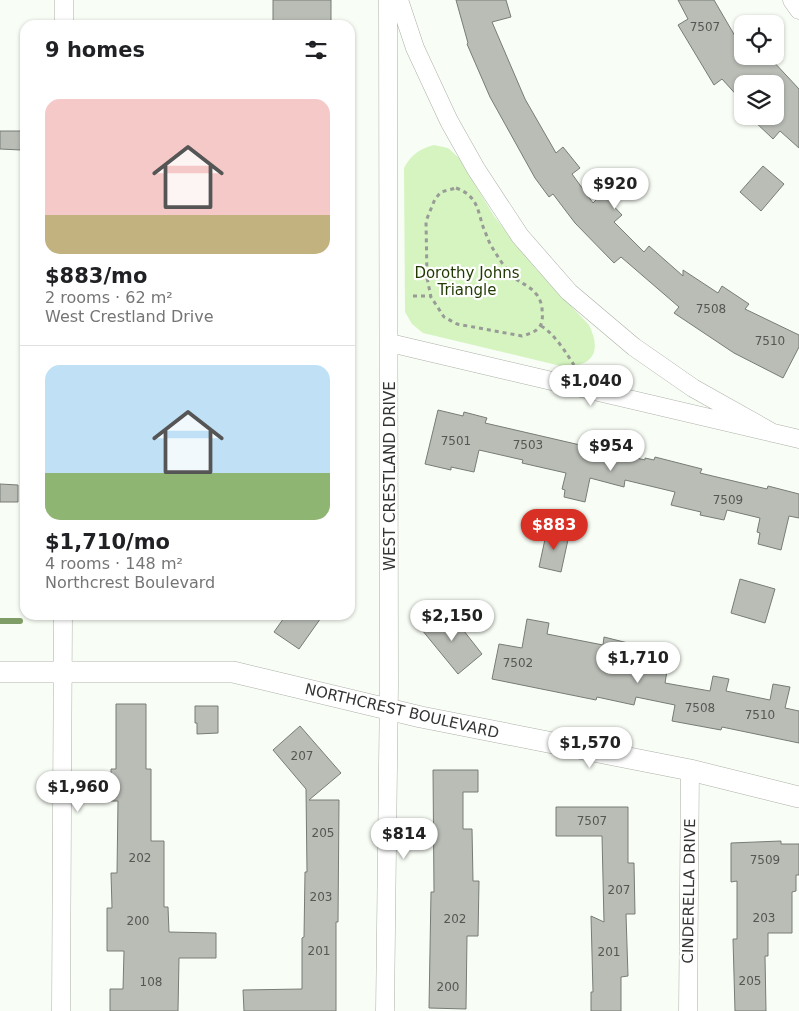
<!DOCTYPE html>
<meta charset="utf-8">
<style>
:root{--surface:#fff;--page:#f2f2f2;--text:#202124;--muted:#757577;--line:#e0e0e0;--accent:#d93025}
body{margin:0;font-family:"DejaVu Sans",sans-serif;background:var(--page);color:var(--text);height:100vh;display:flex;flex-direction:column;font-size:19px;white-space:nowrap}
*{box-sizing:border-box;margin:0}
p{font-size:16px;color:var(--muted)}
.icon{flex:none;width:28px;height:28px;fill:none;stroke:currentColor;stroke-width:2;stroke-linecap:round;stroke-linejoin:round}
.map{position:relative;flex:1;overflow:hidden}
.side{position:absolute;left:20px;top:20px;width:335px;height:600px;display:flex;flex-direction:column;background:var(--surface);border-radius:15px;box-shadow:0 1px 4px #0004}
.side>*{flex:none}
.controls{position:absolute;left:734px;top:15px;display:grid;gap:10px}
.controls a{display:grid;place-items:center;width:50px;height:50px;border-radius:10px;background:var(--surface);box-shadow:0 1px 4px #0004;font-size:25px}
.price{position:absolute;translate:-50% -42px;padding:0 11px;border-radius:18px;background:#fff;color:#222;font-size:16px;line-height:32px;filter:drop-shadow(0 1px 2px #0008)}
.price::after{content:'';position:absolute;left:50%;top:30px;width:15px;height:11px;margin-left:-8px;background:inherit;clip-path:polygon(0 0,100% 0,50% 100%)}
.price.selected{background:var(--accent);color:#fff}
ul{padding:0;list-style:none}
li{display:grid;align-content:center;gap:10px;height:265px;padding:0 25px}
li+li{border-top:1px solid var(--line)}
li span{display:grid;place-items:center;height:155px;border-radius:15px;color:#555}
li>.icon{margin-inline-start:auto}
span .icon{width:90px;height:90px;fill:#fffc;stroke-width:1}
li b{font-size:21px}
h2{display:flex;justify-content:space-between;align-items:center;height:60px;padding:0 25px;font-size:21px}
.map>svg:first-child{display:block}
</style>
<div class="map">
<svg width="799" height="1011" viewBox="0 0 799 1011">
<rect width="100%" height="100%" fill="#f8fdf5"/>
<!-- green -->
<path fill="#d5f4c0" d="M434,145L448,148L459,158L494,216L536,269L589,325C603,353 591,368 561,366L423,333L412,324L405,312L404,168C411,155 419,149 434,145Z"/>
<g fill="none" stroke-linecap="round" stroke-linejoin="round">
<!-- stream -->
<path stroke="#7f9d67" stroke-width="6" d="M0,621H20"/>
</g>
<!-- building -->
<path fill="#b9bdb6" stroke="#787c76" d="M273,0H331V25H273Z
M456,0H506L511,17L492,22L525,99L556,153L563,147L580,168L572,174L593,203L599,197H605L622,215L614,222L644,252L649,246L683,276V270L718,293L722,286L749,304L745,309L799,335V347L783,378L734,353L674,313L679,307L621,257L614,263L575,223L553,194L549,197L535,178L490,97L467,44L468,43Z
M678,0H714L742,48V56H759L767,65L772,60L799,89V148L780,131L773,139L749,116H775V84H742V101L722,79L714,85L678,25L688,19Z
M0,131H21V150L0,149Z
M763,166L784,184L761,211L740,192Z
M438,410L463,416L464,412L487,418L485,423L645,460V458L654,460L655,457L702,469L700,473L767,489L768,486L799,494V518L789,516L781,550L758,544L760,533L757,532L760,518L727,510L724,520L700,515L701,512L671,505L675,492L625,480L624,487L590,478L585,502L564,497L565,490L562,489L566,473L522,463L523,460L479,450L474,472L451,467V470L425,464Z
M0,484L18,485V502H0Z
M547,530L569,535L561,572L539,567Z
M740,579L775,589L765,623L731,613Z
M445,611L459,627L460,626L482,654L458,674L422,630Z
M286,615H323L299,649L274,632Z
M527,619L549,623L547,634L603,645L604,637L628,643L625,656L668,665L665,683L710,691L713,676L729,679L726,691L770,700L773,684L790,687L785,708L799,711V743L722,727L721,730L672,721L675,705L636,697L634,705L597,697L596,700L492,679L499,644L522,648Z
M116,704H146V769H151V841H164V907H168L169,932L216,933V958H179L178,1011H110V989H123L124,951H107V908H112L111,873H117L118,801H111V769H116Z
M195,706H218V733L197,734V723H195Z
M300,726L341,773L309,800H339L338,922H336V1011H244L243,990L302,989V938L304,937L305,872H307L306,789L273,750Z
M433,770H478V792H463V829H472L473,881H479L478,936H467L466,1009L429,1008L431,892H434Z
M556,807H628V863H634L635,914H626L628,976L621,977V1011H591V992H593L591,916L604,922L602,836H556Z
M781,841V844H799V875H796V891L792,892V933H768V956H765L766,1011H735L733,939H737V881L731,882V843Z"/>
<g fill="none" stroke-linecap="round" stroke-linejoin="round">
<!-- minor casing -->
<g stroke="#acb0a9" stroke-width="19">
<path id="minor" d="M399,0L415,48L449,121L476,169L520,236L569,292L634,347L693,388L773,433
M792,0L799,10
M64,25V0
M390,343L799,439
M61,1011L63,615
M385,1011L389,684L388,0
M688,1011L690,770"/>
</g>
<!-- tertiary casing -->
<g stroke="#acb0a9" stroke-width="22">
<path id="tertiary" d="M0,672H233L421,717L690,770L799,797"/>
</g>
<!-- path -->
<path stroke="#989b96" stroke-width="3" stroke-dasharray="4 4" stroke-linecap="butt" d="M456,188C481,197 477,215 486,234C488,240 491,246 495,252C500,260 508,273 516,279C524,285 530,286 537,295C540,299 542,305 542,309C544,327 539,331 522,336L457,324L444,317L431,297L427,278L426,221L435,199L441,192Z
M413,296H430
M541,326C553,332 567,354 574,365"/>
<!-- minor -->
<use href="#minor" stroke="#fff" stroke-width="18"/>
<!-- tertiary -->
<use href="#tertiary" stroke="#fff" stroke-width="21"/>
</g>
<g text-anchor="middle" stroke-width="4.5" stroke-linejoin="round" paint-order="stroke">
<!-- number labels -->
<g font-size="12" fill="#545753">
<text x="705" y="31">7507</text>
<text x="711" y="313">7508</text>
<text x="770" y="345">7510</text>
<text x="456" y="445">7501</text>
<text x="528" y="449">7503</text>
<text x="728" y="504">7509</text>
<text x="518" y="667">7502</text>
<text x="700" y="712">7508</text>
<text x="760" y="719">7510</text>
<text x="302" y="760">207</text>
<text x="592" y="825">7507</text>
<text x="323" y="837">205</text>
<text x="140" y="862">202</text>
<text x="765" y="864">7509</text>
<text x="619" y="894">207</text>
<text x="321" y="901">203</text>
<text x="764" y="922">203</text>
<text x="455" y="923">202</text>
<text x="138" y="925">200</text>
<text x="319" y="955">201</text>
<text x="609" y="956">201</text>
<text x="750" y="985">205</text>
<text x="151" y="986">108</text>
<text x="448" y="991">200</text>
</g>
<!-- park labels -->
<g font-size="15" fill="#1f3901" stroke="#fff">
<text x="467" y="278">Dorothy Johns<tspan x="467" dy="17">Triangle</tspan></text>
</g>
<!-- street labels -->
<g font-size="15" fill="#333532" stroke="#fff">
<text transform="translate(390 476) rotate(-90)" y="5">WEST CRESTLAND DRIVE</text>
<text transform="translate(402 711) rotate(13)" y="5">NORTHCREST BOULEVARD</text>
<text transform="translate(689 891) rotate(-89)" y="5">CINDERELLA DRIVE</text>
</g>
</g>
</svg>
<div class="controls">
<a><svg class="icon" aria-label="locate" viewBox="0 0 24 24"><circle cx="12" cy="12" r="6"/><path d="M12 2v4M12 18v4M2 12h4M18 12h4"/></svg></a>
<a><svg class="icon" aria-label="layers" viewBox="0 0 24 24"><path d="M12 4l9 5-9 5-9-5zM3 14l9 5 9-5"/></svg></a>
</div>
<b class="price" style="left:615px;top:210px">$920</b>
<b class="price" style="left:591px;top:407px">$1,040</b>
<b class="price" style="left:611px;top:472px">$954</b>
<b class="price selected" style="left:554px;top:551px">$883</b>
<b class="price" style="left:452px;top:642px">$2,150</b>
<b class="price" style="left:638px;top:684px">$1,710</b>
<b class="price" style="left:590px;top:769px">$1,570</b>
<b class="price" style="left:78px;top:813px">$1,960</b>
<b class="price" style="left:404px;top:860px">$814</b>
<section class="side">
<h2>9 homes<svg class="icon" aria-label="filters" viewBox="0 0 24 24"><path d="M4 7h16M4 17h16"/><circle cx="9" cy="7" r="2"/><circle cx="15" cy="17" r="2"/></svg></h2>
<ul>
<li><span style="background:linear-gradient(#f6c9c9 75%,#c2b280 0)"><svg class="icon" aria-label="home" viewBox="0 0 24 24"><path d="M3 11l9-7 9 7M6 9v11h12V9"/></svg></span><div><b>$883/mo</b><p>2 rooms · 62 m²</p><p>West Crestland Drive</p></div></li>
<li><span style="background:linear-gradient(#bfe0f5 70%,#8fb573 0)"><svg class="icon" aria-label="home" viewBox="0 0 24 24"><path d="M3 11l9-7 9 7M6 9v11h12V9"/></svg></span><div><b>$1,710/mo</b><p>4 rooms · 148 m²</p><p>Northcrest Boulevard</p></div></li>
</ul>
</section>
</div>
